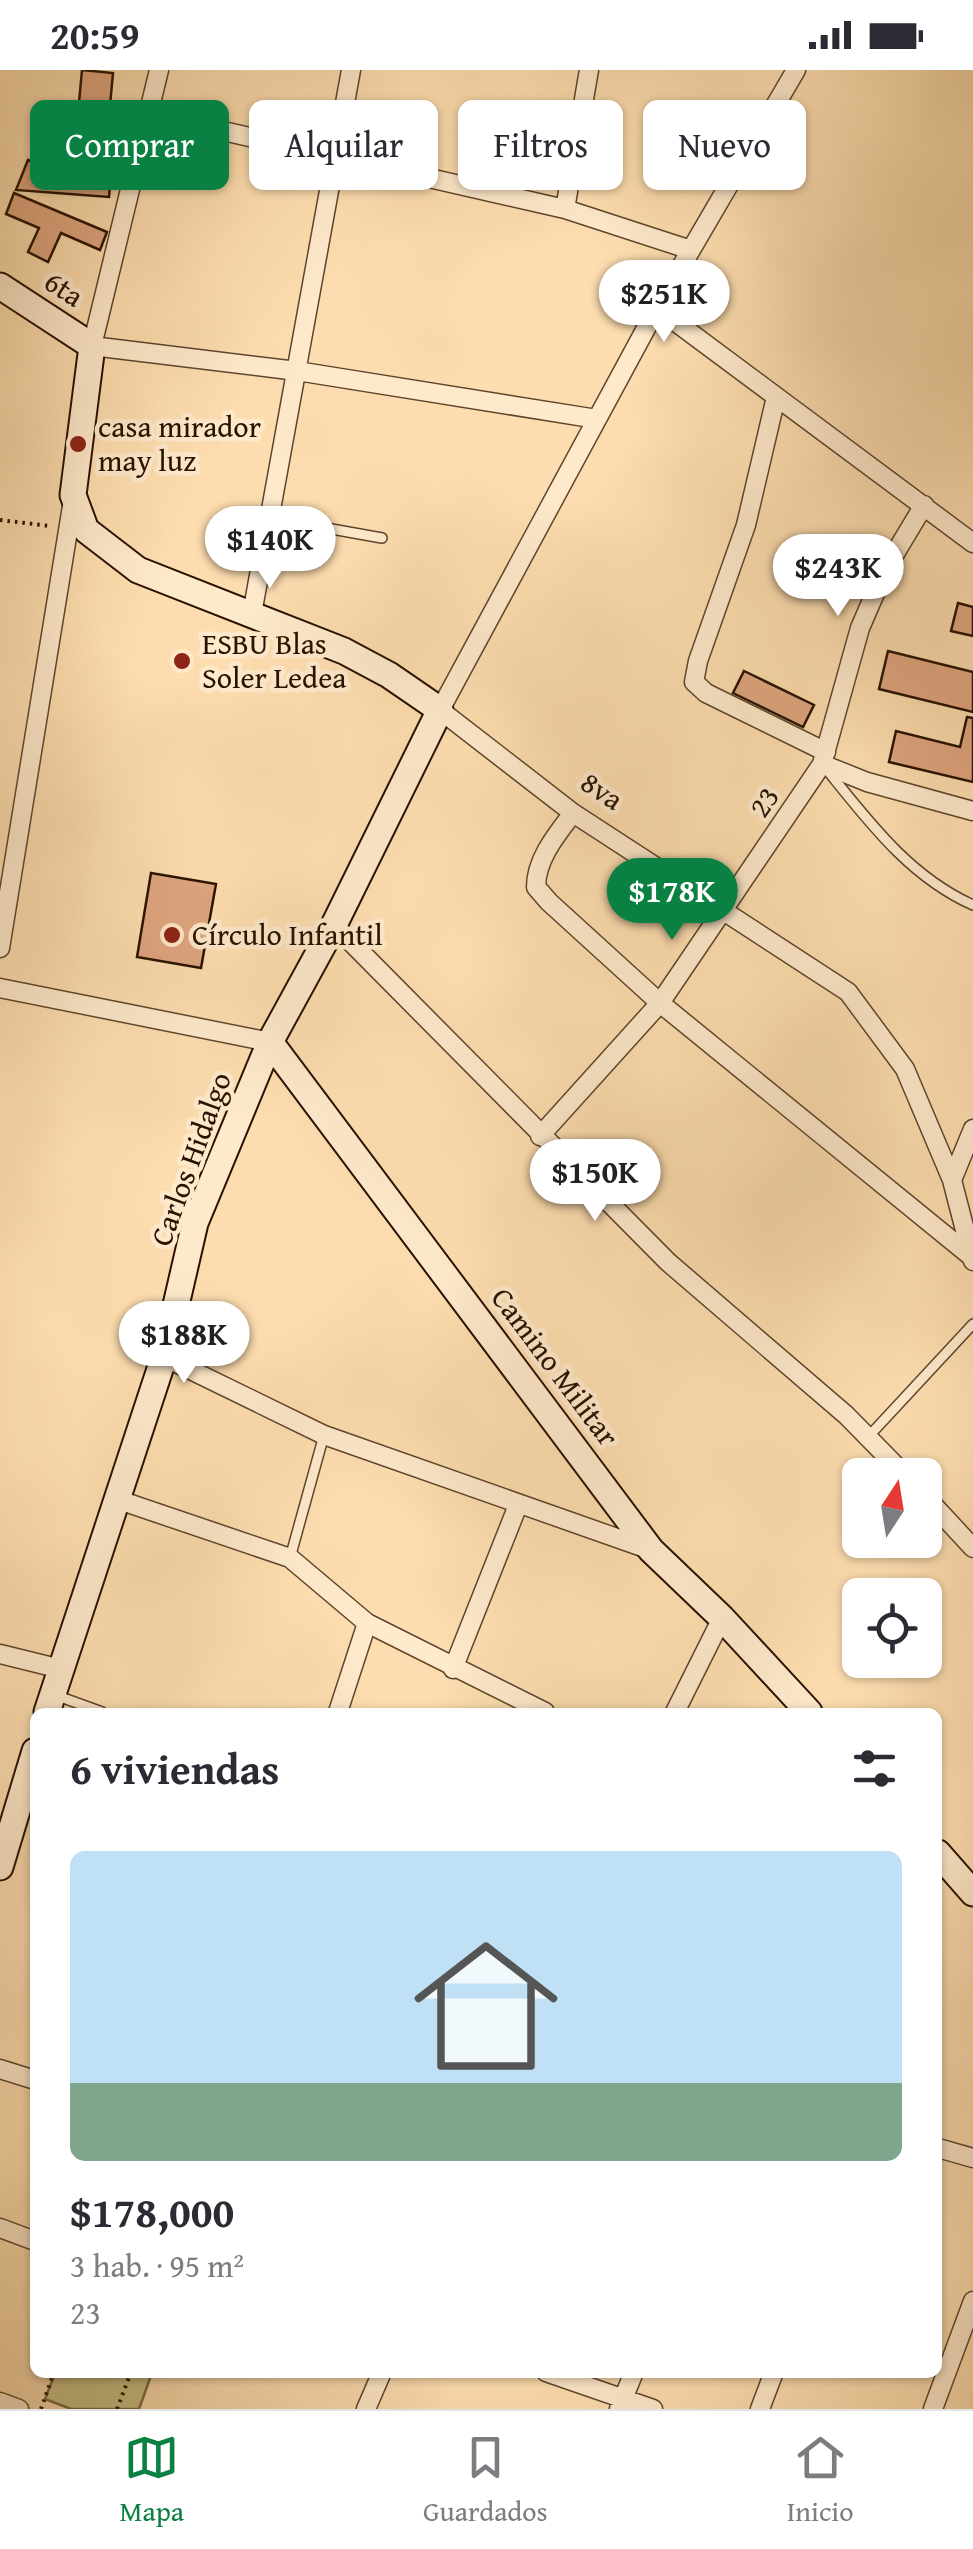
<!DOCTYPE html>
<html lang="es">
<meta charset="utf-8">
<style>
:root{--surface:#fff;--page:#f2f2f3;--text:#2b2b33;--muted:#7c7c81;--line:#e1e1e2;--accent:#0b8043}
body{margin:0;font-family:"Gentium Book Plus",serif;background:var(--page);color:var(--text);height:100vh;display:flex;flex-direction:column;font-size:38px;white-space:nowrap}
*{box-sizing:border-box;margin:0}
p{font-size:32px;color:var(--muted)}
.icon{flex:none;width:55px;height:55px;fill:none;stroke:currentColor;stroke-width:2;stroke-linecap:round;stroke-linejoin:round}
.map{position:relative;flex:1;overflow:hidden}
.details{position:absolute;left:30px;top:1638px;width:912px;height:670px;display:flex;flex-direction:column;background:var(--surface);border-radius:15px;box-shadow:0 2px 8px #0004}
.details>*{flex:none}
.banner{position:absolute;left:30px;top:30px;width:915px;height:90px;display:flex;gap:20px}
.needle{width:65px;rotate:12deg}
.buttons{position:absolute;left:842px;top:1388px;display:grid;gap:20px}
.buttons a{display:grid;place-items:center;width:100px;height:100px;border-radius:15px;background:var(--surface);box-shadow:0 2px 8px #0004;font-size:50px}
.price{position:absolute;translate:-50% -85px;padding:0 22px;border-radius:35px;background:#fff;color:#222;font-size:32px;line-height:65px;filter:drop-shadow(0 2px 5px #0008)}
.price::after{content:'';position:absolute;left:50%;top:60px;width:30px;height:22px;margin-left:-15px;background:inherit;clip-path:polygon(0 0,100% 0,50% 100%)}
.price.on{background:var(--accent);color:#fff}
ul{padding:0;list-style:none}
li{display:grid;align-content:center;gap:20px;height:530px;padding:0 40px}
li+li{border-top:2px solid var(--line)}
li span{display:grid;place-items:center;height:310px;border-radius:15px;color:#555}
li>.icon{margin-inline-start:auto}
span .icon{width:180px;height:180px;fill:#fffc;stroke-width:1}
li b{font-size:42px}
h2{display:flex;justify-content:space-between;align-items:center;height:120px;padding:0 40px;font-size:42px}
.pill{padding:0 35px;border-radius:15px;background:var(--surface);box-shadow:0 2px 8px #0004;font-size:35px;line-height:90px}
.pill.on{background:var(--accent);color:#fff}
.status{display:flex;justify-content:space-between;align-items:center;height:70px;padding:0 50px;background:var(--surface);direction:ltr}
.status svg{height:28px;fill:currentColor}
.tab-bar{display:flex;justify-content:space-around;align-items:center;height:140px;border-top:2px solid var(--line);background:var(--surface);font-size:28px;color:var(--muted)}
.tab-bar a{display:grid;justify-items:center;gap:5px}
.tab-bar .on{color:var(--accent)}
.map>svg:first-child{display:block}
</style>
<div class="status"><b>20:59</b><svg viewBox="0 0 49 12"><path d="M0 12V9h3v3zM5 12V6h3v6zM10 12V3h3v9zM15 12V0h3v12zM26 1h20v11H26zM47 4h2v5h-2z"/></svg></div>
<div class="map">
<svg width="973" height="2339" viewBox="0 0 973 2339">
<rect width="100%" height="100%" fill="#fdddaf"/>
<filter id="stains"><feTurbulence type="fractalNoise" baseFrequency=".002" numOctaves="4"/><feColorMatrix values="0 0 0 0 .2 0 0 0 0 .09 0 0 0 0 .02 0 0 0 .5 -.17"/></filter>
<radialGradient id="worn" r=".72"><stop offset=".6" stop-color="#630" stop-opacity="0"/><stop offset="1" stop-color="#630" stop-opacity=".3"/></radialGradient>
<!-- green -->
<path fill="#c7bf85" stroke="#786842" stroke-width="2.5" d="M55,2303V2302L152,2303L139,2339H71L45,2329Z"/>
<!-- building -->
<path fill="#dfa680" stroke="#281200" stroke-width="2.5" d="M82,0L113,3L107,67H114L109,127L16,120L28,90L54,101L57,53L77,54Z
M14,123L107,162L100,180L61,163L48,192L28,182L39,158L6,144Z
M958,533L973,537V566L951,561Z
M888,581L973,602V642L879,619Z
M744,601L814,635L803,657L733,623Z
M967,647L973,648V712L889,692L896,661L960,677Z
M151,803L216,814L201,898L137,887Z"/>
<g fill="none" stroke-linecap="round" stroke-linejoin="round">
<!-- lane casing -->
<g stroke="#5d452c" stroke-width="12">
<path id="lane" d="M270,448L382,468
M827,700C869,752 910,807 973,835
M869,1366L973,1254
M290,1488L324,1365
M55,1625L102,1642"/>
</g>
<!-- street casing -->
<g stroke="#5d452c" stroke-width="21">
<path id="street" d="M159,0L92,276L297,301L597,349
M796,0L657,238L440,640L573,743L848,922L905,999L952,1110L973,1191
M149,44L565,139L691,180
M565,139L589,0
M657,238L973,473
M776,327L746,455L698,591L694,612L706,623L826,682
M252,544L351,0
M822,694L867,712L973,741
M573,743C557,764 536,789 536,817L549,832L660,933L972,1187
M334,855L668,1192L846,1345L905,1405
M0,878L73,430
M0,918L270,972
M540,1066L660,933L822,694L860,558L885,500L924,435
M952,1110L973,1059
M164,1287L324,1365L651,1480
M925,1426L973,1478
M116,1429L290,1488L367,1553L545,1642
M0,1584L61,1599
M453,1599L518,1435
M338,1642L367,1553
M675,1642L722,1548
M0,1999L35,2010
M938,2078L973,2088
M0,2158L35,2171
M546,2302L653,2339
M0,2332L19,2339
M366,2339L382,2302
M619,2339L634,2302
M760,2339L774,2302
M933,2339L973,2231"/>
</g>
<!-- secondary casing -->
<g stroke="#281200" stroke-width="29">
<path id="secondary" d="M0,216L92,276L73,425L86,460L138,500L344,581L389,605L440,640L334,855L270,972L195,1153L164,1287L47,1642
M270,972L651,1480L722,1548L809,1642
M938,1783L973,1823
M0,1797L35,1681"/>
</g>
<!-- path -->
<path stroke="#281200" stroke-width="4" stroke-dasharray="2.5 5" stroke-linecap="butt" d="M0,450L50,456
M41,2339L54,2302
M117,2339L131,2302"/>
<!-- lane -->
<use href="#lane" stroke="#fee9cb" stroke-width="9"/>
<!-- street -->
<use href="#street" stroke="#fee9cb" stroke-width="18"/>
<!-- secondary -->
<use href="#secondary" stroke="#fee9cb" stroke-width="25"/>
</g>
<!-- markers -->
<g fill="#8f2418" stroke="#fee9cb" stroke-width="4">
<circle cx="78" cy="374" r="10"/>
<circle cx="182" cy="591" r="10"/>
<circle cx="172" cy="865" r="10"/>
</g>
<g text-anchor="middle" stroke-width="9" stroke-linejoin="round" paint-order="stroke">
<!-- street labels -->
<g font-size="30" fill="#281200" stroke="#fee9cb">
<text transform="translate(64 219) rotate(33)" y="10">6ta</text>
<text transform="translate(602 721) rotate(34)" y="10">8va</text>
<text transform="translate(764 732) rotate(-56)" y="10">23</text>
<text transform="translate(191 1089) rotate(-70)" y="10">Carlos Hidalgo</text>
<text transform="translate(555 1297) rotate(53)" y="10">Camino Militar</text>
</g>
<!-- poi labels -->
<g font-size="30" fill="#281200" stroke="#fee9cb" text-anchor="start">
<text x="98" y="367">casa mirador<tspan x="98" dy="34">may luz</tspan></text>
<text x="202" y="584">ESBU Blas<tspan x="202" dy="34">Soler Ledea</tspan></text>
<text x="192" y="875">Círculo Infantil</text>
</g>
</g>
<rect width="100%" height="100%" filter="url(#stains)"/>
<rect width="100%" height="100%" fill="url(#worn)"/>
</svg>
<div class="buttons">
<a><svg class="needle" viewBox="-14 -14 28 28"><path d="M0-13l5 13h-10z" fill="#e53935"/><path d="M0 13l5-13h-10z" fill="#7c7c81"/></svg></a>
<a><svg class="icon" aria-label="locate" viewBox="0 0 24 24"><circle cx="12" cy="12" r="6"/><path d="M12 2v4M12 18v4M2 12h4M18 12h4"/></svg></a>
</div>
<b class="price" style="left:664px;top:275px">$251K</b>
<b class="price" style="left:270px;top:521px">$140K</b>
<b class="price" style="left:838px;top:549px">$243K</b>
<b class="price on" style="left:672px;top:873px">$178K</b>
<b class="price" style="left:595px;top:1154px">$150K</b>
<b class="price" style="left:184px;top:1316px">$188K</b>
<div class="banner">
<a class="pill on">Comprar</a>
<a class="pill">Alquilar</a>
<a class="pill">Filtros</a>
<a class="pill">Nuevo</a>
</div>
<section class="details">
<h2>6 viviendas<svg class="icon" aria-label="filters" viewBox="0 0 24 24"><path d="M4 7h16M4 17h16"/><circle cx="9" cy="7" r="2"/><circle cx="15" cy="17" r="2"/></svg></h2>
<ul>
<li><span style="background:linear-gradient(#bfe0f5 75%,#7fa58c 0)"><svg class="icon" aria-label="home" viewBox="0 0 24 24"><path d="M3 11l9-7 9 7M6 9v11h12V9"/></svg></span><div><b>$178,000</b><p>3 hab. · 95 m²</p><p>23</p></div></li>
</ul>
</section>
</div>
<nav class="tab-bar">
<a class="on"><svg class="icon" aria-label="map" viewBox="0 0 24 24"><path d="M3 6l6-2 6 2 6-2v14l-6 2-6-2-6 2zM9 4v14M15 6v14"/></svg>Mapa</a>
<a><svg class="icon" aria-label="saved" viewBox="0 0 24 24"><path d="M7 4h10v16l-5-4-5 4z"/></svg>Guardados</a>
<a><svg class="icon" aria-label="home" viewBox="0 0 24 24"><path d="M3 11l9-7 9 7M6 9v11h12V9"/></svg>Inicio</a>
</nav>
